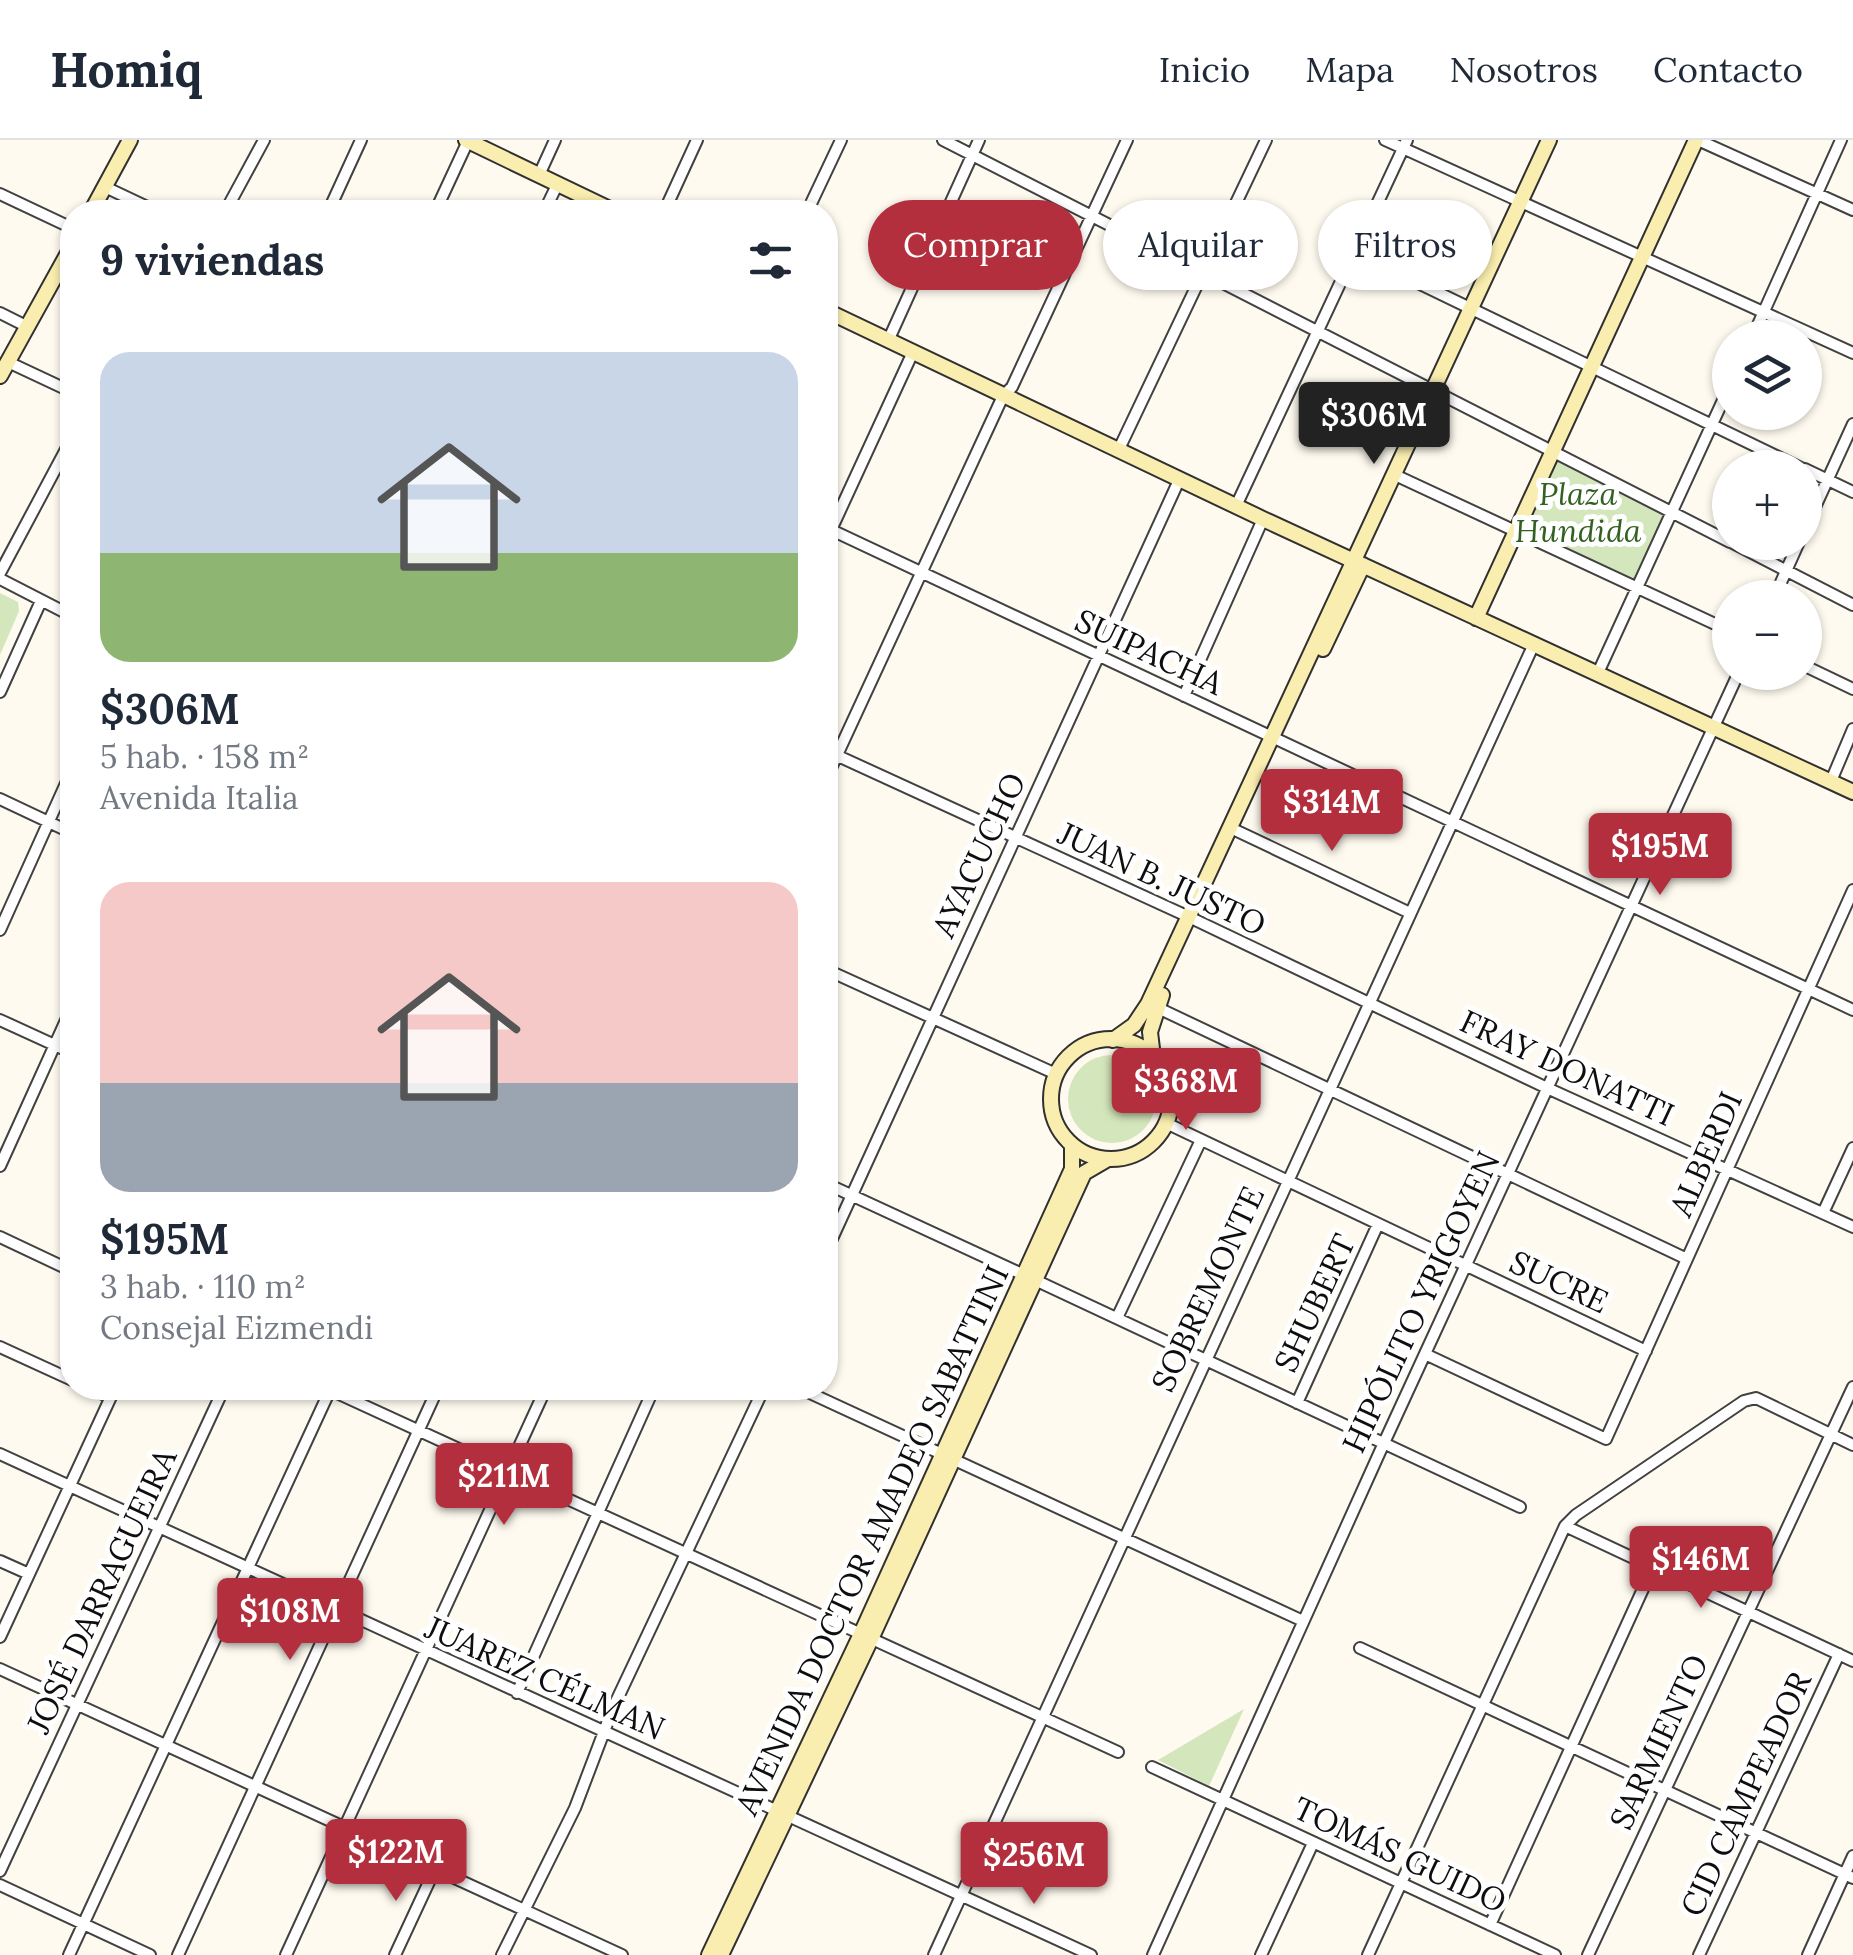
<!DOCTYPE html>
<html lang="es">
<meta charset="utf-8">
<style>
:root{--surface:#fff;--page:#f2f2f3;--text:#1f2937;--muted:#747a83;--line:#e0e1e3;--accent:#b42f3d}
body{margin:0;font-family:Lora,serif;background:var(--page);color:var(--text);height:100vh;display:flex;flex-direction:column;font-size:38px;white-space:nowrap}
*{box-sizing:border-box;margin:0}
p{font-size:32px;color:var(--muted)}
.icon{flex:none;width:55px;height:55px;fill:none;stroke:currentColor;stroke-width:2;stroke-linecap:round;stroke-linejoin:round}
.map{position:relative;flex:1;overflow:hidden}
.panel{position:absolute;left:60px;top:60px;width:778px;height:1200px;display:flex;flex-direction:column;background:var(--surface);border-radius:40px;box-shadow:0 2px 8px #0004}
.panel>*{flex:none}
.guide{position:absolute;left:868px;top:60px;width:835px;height:90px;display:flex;gap:20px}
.controls{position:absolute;left:1712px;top:180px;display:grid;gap:20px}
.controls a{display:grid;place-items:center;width:110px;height:110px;border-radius:50%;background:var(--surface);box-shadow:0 2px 8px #0004;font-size:50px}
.price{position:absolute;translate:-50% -85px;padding:0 22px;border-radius:10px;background:var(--accent);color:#fff;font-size:32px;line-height:65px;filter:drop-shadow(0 2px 5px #0008)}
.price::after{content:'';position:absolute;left:50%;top:60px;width:30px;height:22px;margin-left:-15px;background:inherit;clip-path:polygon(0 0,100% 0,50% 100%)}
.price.current{background:#222;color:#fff}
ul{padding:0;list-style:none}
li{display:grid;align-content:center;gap:20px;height:530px;padding:0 40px}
li span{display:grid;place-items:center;height:310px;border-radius:30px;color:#555}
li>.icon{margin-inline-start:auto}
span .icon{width:180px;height:180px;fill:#fffc;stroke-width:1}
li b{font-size:42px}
h2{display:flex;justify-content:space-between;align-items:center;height:120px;padding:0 40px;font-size:42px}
.tag{padding:0 35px;border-radius:45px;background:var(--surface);box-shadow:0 2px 8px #0004;font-size:35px;line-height:90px}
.tag.current{background:var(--accent);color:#fff}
header{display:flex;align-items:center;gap:60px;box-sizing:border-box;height:140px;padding:0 50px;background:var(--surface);border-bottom:2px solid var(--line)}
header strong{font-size:48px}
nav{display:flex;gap:55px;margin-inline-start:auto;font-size:35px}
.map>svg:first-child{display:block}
</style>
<header>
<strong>Homiq</strong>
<nav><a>Inicio</a><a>Mapa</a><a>Nosotros</a><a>Contacto</a></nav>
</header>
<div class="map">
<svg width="1853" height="1815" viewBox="0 0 1853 1815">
<rect width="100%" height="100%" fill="#fefaef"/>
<!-- green -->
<path fill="#d4e6bb" d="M1557,320L1665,374L1636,441L1523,390Z
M0,453L18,462L19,471L0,515Z
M1068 959a44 44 0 1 1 88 0a44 44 0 1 1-88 0Z
M1244,1569L1209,1646L1158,1620Z"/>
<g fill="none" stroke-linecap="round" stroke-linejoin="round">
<!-- street casing -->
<g stroke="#414141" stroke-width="14">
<path id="street" d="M943,0L1730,402
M1385,0L1853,213
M1698,0L1853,70
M539,35L555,0
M105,47L158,72
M0,54L72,88
M225,72L264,0
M328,72L361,0
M435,72L468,1
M544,72L558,43
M664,72L697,0
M807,72L841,0
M1356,113L1801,328
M0,173L28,187
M1752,198L1841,0
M888,201L979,0
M8,222L72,252
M1119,309L1266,0
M1805,329L1853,352
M1395,335L1730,491
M1236,366L1407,0
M825,387L1853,870
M1805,389L1853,284
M1731,402L1853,465
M825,403L913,212
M0,433L72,298
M0,439L72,476
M1774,458L1799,402
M1805,526L1853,549
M1597,535L1730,245
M0,552L41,461
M1184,556L1263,379
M825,610L1189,777L1547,948L1853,1087
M825,641L1003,256L1012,247L1127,0
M1831,641L1853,589
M0,659L72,693
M1237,691L1410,773
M0,790L72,630
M825,829L1056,934
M1156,867L1687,1119
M0,880L72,913
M1166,983L1646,1211
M0,1026L72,867
M825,1043L1024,1135
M1823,1073L1853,1008
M0,1097L72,1131
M825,1114L1180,338
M1035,1140L1520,1367
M1117,1178L1201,1000
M0,1207L72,1240
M1425,1214L1606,1299L1853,750
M89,1248L110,1257
M326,1248L1118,1612
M799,1248L1303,1481
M1297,1263L1378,1084
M0,1314L1091,1815
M1565,1386L1853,1521
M0,1421L29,1434
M0,1497L115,1248
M1360,1508L1853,1738
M0,1529L622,1815
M517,1553L654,1248
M1152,1627L1555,1815
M0,1731L224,1248
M0,1745L150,1815
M1490,1785L1653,1427
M69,1815L331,1248
M178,1815L438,1248
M286,1815L546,1248
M395,1815L435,1729
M502,1815L575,1668L613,1568L764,1248
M934,1815L1533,506
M1153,1815L1383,1305L1739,532
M1261,1815L1313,1703
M1368,1815L1565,1386L1576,1375L1744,1261L1756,1258L1853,1305
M1588,1815L1853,1247
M1699,1815L1839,1514
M1808,1815L1853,1716"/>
</g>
<!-- secondary casing -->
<g stroke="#303030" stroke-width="18">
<path id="secondary" d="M466,0L616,72
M91,72L130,0
M825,170L1263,379L1853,652
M0,236L72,106
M1476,478L1696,0
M1323,509L1363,425
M1051 959a60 60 0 1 1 120 0a60 60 0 1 1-120 0Z
M1113,900L1134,885L1148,864L1549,0
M1153,917L1150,892L1162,855
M709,1815L861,1494L1072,1029V1005
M721,1815L871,1499L1084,1033L1108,1019"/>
</g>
<!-- street -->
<use href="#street" stroke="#fff" stroke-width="10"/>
<!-- secondary -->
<use href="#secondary" stroke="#f9edaf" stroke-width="14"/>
</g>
<g text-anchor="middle" stroke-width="10" stroke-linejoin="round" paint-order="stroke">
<!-- park labels -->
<g font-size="32" font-style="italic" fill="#336122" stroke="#fff">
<text x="1578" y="365">Plaza<tspan x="1578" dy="37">Hundida</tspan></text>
</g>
<!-- street labels -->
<g font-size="32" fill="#0e0e0e" stroke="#fff">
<text transform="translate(1149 512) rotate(25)" y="11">SUIPACHA</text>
<text transform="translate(979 715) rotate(-65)" y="11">AYACUCHO</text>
<text transform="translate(1162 739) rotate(25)" y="11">JUAN B. JUSTO</text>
<text transform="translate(1567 928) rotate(25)" y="11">FRAY DONATTI</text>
<text transform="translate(1706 1014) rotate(-66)" y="11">ALBERDI</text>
<text transform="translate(1559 1142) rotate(25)" y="11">SUCRE</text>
<text transform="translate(1208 1149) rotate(-65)" y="11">SOBREMONTE</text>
<text transform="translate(1421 1162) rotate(-65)" y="11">HIPÓLITO YRIGOYEN</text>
<text transform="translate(1315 1163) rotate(-65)" y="11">SHUBERT</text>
<text transform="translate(872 1400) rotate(-65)" y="11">AVENIDA DOCTOR AMADEO SABATTINI</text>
<text transform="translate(102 1451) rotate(-65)" y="11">JOSÉ DARRAGUEIRA</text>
<text transform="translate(545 1538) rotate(24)" y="11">JUAREZ CÉLMAN</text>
<text transform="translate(1659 1602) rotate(-65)" y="11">SARMIENTO</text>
<text transform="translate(1746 1654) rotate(-65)" y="11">CID CAMPEADOR</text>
<text transform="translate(1400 1715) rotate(25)" y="11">TOMÁS GUIDO</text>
</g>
</g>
</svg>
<div class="controls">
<a><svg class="icon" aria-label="layers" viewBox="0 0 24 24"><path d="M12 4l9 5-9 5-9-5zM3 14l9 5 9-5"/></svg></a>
<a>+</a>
<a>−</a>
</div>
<b class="price current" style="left:1374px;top:327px">$306M</b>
<b class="price" style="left:1332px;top:714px">$314M</b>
<b class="price" style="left:1660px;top:758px">$195M</b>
<b class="price" style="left:1186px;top:993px">$368M</b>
<b class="price" style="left:504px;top:1388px">$211M</b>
<b class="price" style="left:1701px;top:1471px">$146M</b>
<b class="price" style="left:290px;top:1523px">$108M</b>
<b class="price" style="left:396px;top:1764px">$122M</b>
<b class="price" style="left:1034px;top:1767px">$256M</b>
<div class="guide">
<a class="tag current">Comprar</a>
<a class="tag">Alquilar</a>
<a class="tag">Filtros</a>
</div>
<section class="panel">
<h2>9 viviendas<svg class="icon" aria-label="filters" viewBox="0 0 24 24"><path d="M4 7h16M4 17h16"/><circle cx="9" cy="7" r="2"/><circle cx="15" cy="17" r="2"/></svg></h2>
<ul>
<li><span style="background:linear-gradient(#c9d6e8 65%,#8fb573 0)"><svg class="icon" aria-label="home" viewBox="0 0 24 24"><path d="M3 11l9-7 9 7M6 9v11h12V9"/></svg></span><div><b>$306M</b><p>5 hab. · 158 m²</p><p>Avenida Italia</p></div></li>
<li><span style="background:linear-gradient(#f6c9c9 65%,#9aa5b1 0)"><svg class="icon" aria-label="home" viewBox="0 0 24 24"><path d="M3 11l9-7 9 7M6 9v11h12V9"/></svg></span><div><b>$195M</b><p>3 hab. · 110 m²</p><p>Consejal Eizmendi</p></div></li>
</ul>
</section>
</div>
